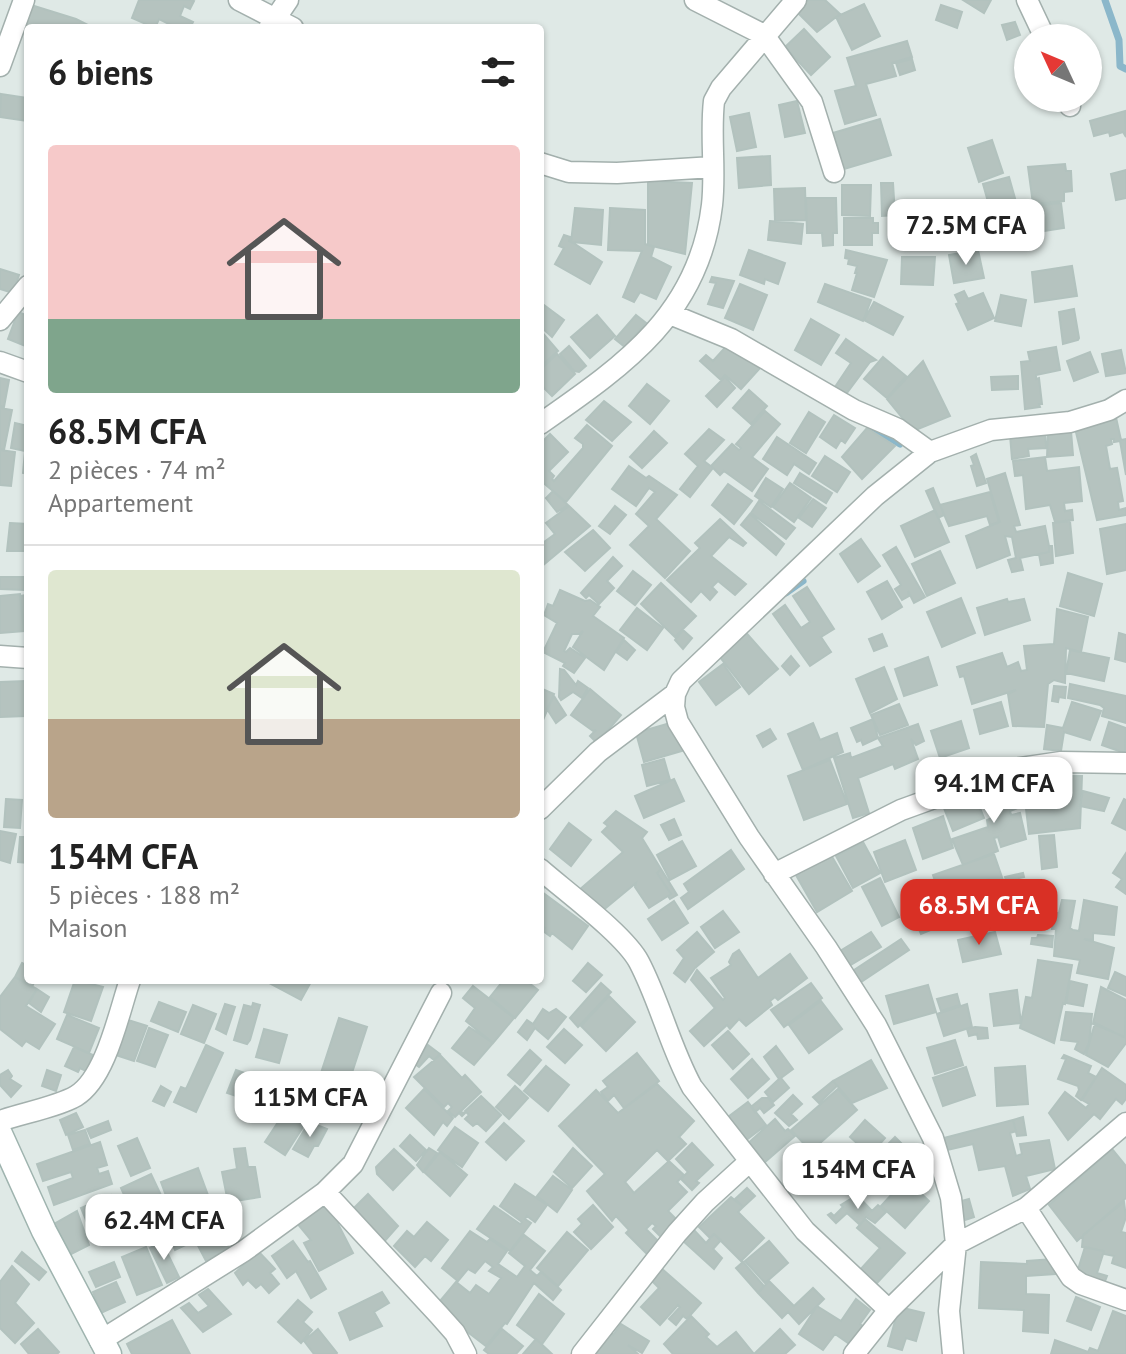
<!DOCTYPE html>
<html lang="fr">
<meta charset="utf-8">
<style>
:root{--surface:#fff;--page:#f2f2f2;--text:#222;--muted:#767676;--line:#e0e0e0;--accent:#d93025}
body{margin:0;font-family:"PT Sans",sans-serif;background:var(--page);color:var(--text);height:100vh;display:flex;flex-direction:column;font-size:30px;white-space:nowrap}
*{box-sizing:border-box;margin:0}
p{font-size:26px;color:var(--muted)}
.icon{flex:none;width:44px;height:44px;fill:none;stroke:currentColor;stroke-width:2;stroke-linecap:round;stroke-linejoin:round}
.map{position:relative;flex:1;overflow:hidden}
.drawer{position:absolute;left:24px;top:24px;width:520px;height:960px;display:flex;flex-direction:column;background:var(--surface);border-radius:8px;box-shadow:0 2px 6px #0004}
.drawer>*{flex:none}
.needle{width:52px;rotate:314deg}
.buttons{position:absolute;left:1014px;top:24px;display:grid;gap:16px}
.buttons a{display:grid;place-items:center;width:88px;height:88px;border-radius:50%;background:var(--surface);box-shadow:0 2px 6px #0004;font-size:40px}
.price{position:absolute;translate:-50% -68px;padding:0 18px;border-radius:16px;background:#fff;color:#222;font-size:26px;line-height:52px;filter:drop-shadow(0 2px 4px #0008)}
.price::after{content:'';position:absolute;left:50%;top:48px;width:24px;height:18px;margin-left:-12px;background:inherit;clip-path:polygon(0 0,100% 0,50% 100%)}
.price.on{background:var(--accent);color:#fff}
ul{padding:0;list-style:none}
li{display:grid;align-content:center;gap:16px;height:424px;padding:0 24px}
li+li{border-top:2px solid var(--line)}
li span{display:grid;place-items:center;height:248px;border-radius:8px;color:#555}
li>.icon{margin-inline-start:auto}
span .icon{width:144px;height:144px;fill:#fffc;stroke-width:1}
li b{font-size:34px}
h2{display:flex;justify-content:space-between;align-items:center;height:96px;padding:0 24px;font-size:34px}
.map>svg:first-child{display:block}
</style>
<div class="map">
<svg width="1126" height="1354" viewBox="0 0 1126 1354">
<rect width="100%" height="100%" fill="#dfe9e6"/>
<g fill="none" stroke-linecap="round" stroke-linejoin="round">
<!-- stream -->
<path stroke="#8bb7ca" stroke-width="7" d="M1105,0L1119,40L1120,66L1126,69
M873,428L900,444
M786,593L803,581"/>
</g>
<!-- building -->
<path fill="#b5c3bf" stroke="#b2c2be" stroke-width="2" d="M139,0H191L194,1L190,9L184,6L180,16L193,22L190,28H177L159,19L155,28L132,18Z
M808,0H825L840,14L817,32L796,11Z
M963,0H991L984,13Z
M864,4L880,36L852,50L836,17Z
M31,5L76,19L88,25L87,28L24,27Z
M941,5L962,12L957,28L936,20Z
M1015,22L1020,35L1007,40L1002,25Z
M804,29L830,57L811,75L785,47Z
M907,41L912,57L892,63L896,76L866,84L876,115L845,124L835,91L856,86L847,58Z
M912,59L915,70L900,75L896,63Z
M1,94L28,98V121L0,117Z
M797,101L805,133L785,137L779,105Z
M1125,111L1126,137L1123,132L1110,136L1109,132L1094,136L1090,121Z
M749,113L756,147L737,151L730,117Z
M880,119L891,155L844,169L833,133Z
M992,140L1003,173L979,182L968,148Z
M770,156L771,185L739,188L737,158Z
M1065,164L1066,171H1071L1072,191L1064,192V201L1033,204L1028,167Z
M1126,170V198L1116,200L1111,174Z
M1009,177L1018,209L992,216L983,184Z
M648,181L692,183L685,254L648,245Z
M881,183H893L895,215L882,216Z
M842,185H871L870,216L842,215Z
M805,188L806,220L775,221L774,189Z
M806,198H836L837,233H833V245L823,246L822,233H807Z
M1061,203L1064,228L1037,232L1033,206Z
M575,208L603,210L601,245L572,242L602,262L590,284L555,264L564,248L559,246L564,235L570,237L569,241L571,242Z
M610,208L645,210V244L654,247L651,257L671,267L656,299L640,292L634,302L623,297L642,251L608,250Z
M844,218H873V223H878V233H872V245H844Z
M770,221L803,224L801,244L768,240Z
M749,250L785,263L778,284L765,279L764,284L740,275Z
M846,250L887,260L874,297L852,290L857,273H855L857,266L848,264L849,259L845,258Z
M978,250L984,278L954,283L949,255Z
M902,257H935L933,285L901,284Z
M1072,266L1077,296L1035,302L1032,272Z
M0,269L19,275L13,293L0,289Z
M712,277L734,281L723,308L708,304L716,283L710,282Z
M740,284L767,295L753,330L725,318Z
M825,284L871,300L863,321L818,302Z
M964,291L968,299L983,293L994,318L968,330L956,304L959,303L955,295Z
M1001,295L1026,300L1021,326L995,321Z
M540,302L564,320L552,337L540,326Z
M874,302L903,317L893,335L864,320Z
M1074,309L1079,338L1078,340L1063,344L1059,312Z
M18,312L28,316V347L8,339Z
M597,315L615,336L590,358L571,337Z
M636,315L646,323L625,347L615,339Z
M811,319L839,335L821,365L795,350Z
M540,330L558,351L540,367Z
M846,339L876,360L870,362L844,397L833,390L851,363L836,353Z
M731,341L760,368L741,389L725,375L721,380L700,361L706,355L713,361Z
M569,346L586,366L579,372L574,371L560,354Z
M1056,347L1060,370L1036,375V379L1039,378L1042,404H1039L1040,407L1025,409L1021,362L1030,361L1028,352Z
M1121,350L1126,373L1106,376L1102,354Z
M1090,352L1098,372L1074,381L1067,361Z
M557,354L575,374L552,396L540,384V370Z
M883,357L906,376L887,398L864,379Z
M923,361L950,416L913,431L887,399Z
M1018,376V389L992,390L991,377Z
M725,377L735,388L717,407L706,396Z
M0,378L9,380L4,407L0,406Z
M647,384L669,401L650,424L629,406Z
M749,390L767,406L751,424L733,408Z
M604,401L631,422L612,441L586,420Z
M0,408L12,410L4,450L0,449Z
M765,411L780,424L752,457L768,469L752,491L724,471L720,475L711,466L732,444L739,450L741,448L736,444Z
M809,412L825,422L806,453L790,443Z
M1115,413L1121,440L1126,439V475L1120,441L1114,442V439H1111L1112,444L1106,446L1110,469L1117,468L1123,501L1118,502L1119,510L1126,508V515L1097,520L1075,428L1104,423L1102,415Z
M834,415L855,428L845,443L841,440L836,448L820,437Z
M15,423L28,426V474L23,473L25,451L11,448Z
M587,425L612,446L566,502L540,480V444L550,434L568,452L549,471L554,476L552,479L554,481L583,448V444L575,438Z
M867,428L895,446L862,479L842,457Z
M709,429L724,440L704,461L713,468L690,497L680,489L698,466L685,454Z
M1045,430L1046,448L1028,449L1029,456L1012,459L1010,435Z
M654,431L667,443L642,468L630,457Z
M1071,431L1073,455L1047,457L1048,433Z
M777,437L816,463L809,474L794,464L787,475L763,459Z
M0,450L15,452L11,486L0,485Z
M976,454L986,483L977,486L971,466L974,465L971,457Z
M825,456L850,472L837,492L812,476Z
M1045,457L1047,471L1079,467L1082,501L1064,503L1065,511L1072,510L1073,520L1055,522L1050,505L1026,509L1023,475L1015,476L1013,461Z
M629,466L646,478L649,476L677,495L656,519L690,551L665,578L630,545L649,526L636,514L655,492L649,488L636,506L612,489Z
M800,473L832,493L826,503L794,483Z
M1005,473L1020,525L1014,526L1016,532L1045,526L1049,546V552L1020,558L1023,570L1012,572L1008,560L1016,558L1012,537L1005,536L1010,555L977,568L966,536L1000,522L987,479Z
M766,478L783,489L771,507L755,496Z
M790,483L811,498L794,522L773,507Z
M728,484L752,501L734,524L712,505Z
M933,488L944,515L938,518L926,491Z
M553,491L568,505L557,512L546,498Z
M990,492L999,522L990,525L987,516L949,526L940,505Z
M813,499L826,508L812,527L799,518Z
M759,501L795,528L786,539L751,513Z
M569,506L590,526L541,567L540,545L555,534L546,523Z
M615,506L626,515L610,534L599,526Z
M935,510L949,542L915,557L901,526Z
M750,514L784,544L776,555L741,525Z
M720,519L746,543L743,546L729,537L711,556L746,584L735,595L718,581L712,587L717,592L710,600L701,591L691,602L667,580L700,548L695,543Z
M1070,521L1073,553L1056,556L1053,523Z
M10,523L28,524V551H7Z
M1126,524V570L1107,574L1100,529Z
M593,530L610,548L585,571L565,552Z
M861,539L880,566L858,582L840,554Z
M1049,546H1052L1053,563L1041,565L1039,554L1049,552Z
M896,547L925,597L914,603L908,591L909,596L902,600L895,589L901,585L883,555Z
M940,551L955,583L927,596L912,564Z
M613,557L622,566L607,581L614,588L599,604L589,595L586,598L581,593Z
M633,571L651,585L635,605L617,591Z
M1068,573L1102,584L1094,616L1060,606Z
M0,577H24V590L0,589Z
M887,581L902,607L882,619L867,592Z
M661,583L696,616L675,637L641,604Z
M807,587L834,629L821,637L831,652L810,666L773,614L785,605L801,628L810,622L793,596Z
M560,590L585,601L590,600L600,607L593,616L624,638L604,670L573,647L583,631L579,634H572L564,651L566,652L570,648L585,658L574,673L563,666L565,663L543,652L557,623L544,615L548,604L553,606Z
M20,594L24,631L0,633V596Z
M26,595L28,631H24L20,596Z
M961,598L975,633L942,647L927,612Z
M1007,599L1008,602L1024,599L1030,620L985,635L977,608Z
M637,608L663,628L647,650L620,630Z
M1057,609L1088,617L1081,652L1066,648L1065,683L1054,680L1048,684L1044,727L1013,726L1008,694L1016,690L972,704L964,676L960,677L957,667L1002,653L1007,667L1018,662L1021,671L1027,670L1024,646L1054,644Z
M741,627L778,669L749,694L716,652Z
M683,630L692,638L683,649L675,640Z
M1119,633L1126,635V662L1115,659Z
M882,634L887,646L874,651L869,639Z
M624,640L635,650L627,660L616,652Z
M1070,650L1109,658L1104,681L1066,673Z
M791,656L799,666L790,675L782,666Z
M928,657L937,685L904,696L895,669Z
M723,664L740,687L716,705L699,682Z
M884,667L897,699L870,713L856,679Z
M560,669L564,670L576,685L578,681L588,688L582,698L573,692L561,700L559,697Z
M25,681L26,716L0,717V682Z
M1070,684L1126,696V723L1102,716L1104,708L1100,705L1068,698Z
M1054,686L1066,687L1065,698L1059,697L1058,702L1052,701Z
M540,688L554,694L540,727Z
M590,689L621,715L597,743L590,736L596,730L593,731L571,715Z
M554,696L566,715L556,723L547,709Z
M1001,702L1008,726L980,734L974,710Z
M1072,702L1101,711L1090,740L1064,732L1061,751L1044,749L1047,725L1063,728Z
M899,704L908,725L880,735L871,715Z
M873,719L878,738L863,745L861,740L857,742L851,728Z
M677,721L685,750L644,762L636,733Z
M961,721L969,748L940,758L931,731Z
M1109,722L1126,728L1125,753L1102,745Z
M813,723L820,740L837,733L843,752L803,770L788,734Z
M918,724L924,741L916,745L911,739L918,759L895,769L893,764L858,778L869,813L853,818L834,758L850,753L851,758L883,746L878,738Z
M770,729L776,739L763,747L757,736Z
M664,759L670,780L647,786L642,765Z
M830,760L847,804L804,820L788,776Z
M1062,776H1082L1080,828L1029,834L1024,792L1062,787Z
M1012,777L1020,807L1010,811L1011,815L1020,813L1026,839L1001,847L998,837L994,838L998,851L963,865L952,839L988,827L987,820L994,817L985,786Z
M674,779L684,801L644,818L635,796Z
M973,791L984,818L953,831L942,803Z
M1083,791L1109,798L1104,811L1080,806Z
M6,799L22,800L20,828L4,827Z
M1124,799L1126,800V830L1112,823Z
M616,811L647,832L642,838L661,869L657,873L671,894L649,908L635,887L636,883L601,912L578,891L623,852L602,832L608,826L604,823Z
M943,816L953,848L923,859L913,828Z
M674,819L681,835L669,840L661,825Z
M569,823L591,840L571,866L550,849Z
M0,831L16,834L10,863L0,860Z
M1054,835L1057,867L1042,869L1039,836Z
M20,837H28V863L18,862Z
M905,840L916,870L885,882L874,852Z
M682,841L696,866L670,880L657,855Z
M863,842L880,873L853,888L836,856Z
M731,850L744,869L688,909L681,898L689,892L684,884Z
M1126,853V894L1116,887L1122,879L1113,873Z
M994,854L1003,880L991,884L989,879L941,898L933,875Z
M831,855L852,891L817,912L796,875Z
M661,869L677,895L670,899L668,896L671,894L657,873Z
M1023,873L1024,877L1019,878L1024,898H1027L1031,910L1015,913L1005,877Z
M880,878L899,917L882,926L862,887Z
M932,880L950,922L921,934L903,892Z
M540,884L544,887L542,892L588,926L572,949L552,933L550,936L543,931L545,928L540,924Z
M1062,900L1075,901L1070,928L1073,930L1079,931L1084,900L1117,907L1114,935L1093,933V940L1084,939L1114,948L1108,979L1077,973L1080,960L1054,956L1056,929H1052L1054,913H1059Z
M674,901L688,923L662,940L648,919Z
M723,911L739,932L715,948L701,927Z
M697,932L714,952L695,968L685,982L674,973L684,958L677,950Z
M871,932L881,947L844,969L835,954Z
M995,932L1001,954L963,962L958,940Z
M1038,935L1053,936L1052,947L1031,944L1032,938H1037Z
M901,939L909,950L858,984L851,972Z
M739,950L758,978L790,954L807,978L778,1000L775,997L770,1001L772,1005L746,1026L739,1019L730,1029L727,1025L704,1046L690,1031L715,1008L691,980L697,970L723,1000L725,998L711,978L731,965L729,962L733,954Z
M1038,960L1072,965L1065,1004L1063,1003L1054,1043L1020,1028L1026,997L1032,998Z
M22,963L28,966V980H35L32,987L15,977Z
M588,963L602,975L586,992L573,981Z
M1115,972L1126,977V996L1108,988Z
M15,977L37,989L26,1006L55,1024L39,1049L26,1041L22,1046L0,1029V997Z
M75,980L103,987L91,1021L64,1012Z
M271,980H312L301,1000L269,983Z
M499,980H525L538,990L515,1018L490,997L502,982Z
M1070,981L1087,985L1083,1006L1066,1003Z
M601,983L611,992L578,1027L570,1018Z
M811,983L822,998L784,1027L771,1010Z
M928,985L936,1012L894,1024L886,996Z
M473,986L514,1018L493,1043L466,1021L475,1008L463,998Z
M1101,987L1126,1000L1125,1037L1093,1024Z
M37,989L49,997L41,1012L29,1003Z
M1017,990L1021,1023L994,1026L990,994Z
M957,994L960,1005L941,1011L937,999Z
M609,996L635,1022L606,1051L581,1026Z
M821,1001L842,1029L809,1053L789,1025Z
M159,1002L186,1012L178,1032L151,1021Z
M253,1003L260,1005L250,1040L247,1044L234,1040L244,1005L252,1007Z
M225,1004L235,1007L226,1034L216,1029Z
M967,1004L972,1027L944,1036L937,1014Z
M193,1005L216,1014L204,1043L181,1034Z
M543,1009L549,1013L556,1009L566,1017L548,1039L535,1028L527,1040L518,1032L527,1020L533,1024Z
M1066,1012L1092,1014L1089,1043L1084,1054L1075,1049L1078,1042L1061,1040Z
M67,1015L99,1028L89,1053L57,1039Z
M339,1018L367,1027L348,1085L320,1076Z
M128,1020L147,1026L134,1061L116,1055Z
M1095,1023L1126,1038V1043L1108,1067L1086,1055Z
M469,1027L493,1043L474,1065L452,1048Z
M975,1027L987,1028L988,1038L978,1039L977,1034L969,1036L967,1029Z
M149,1028L168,1035L155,1067L137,1061Z
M264,1029L287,1035L279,1063L256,1057Z
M564,1029L582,1045L565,1063L547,1047Z
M728,1031L749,1054L733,1069L712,1045Z
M955,1040L963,1065L935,1074L927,1048Z
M206,1045L223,1053L196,1112L174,1102L181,1087L186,1089Z
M428,1045L440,1054L434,1060L429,1056L419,1067L415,1064Z
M776,1046L793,1069L781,1078L789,1088L773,1102L765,1092L779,1079L764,1057Z
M74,1047L93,1055L86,1071L80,1068L78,1072L65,1066Z
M530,1050L541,1060L520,1085L508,1075Z
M637,1053L659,1081L624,1108L614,1095L608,1101L601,1092L608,1087L603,1081Z
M440,1055L462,1078L465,1075L481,1092L460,1112L465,1113L462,1116L459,1113L455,1117L448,1111L452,1107L448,1103L444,1107L414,1077Z
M1064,1055L1091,1066L1088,1073L1096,1077L1081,1100L1076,1096L1079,1090L1078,1086L1058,1079L1066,1059L1062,1058Z
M752,1059L769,1079L748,1098L731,1079Z
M871,1060L887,1088L852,1103L833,1081Z
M546,1066L569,1085L548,1111L524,1091Z
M1025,1066L1028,1104L997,1106L995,1068Z
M966,1067L975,1095L943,1106L933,1078Z
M1102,1068L1126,1085V1099L1122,1104L1116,1099L1100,1119L1094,1114L1068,1140L1049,1113L1065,1092L1086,1108L1089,1104L1082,1100Z
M8,1070L12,1076L10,1079L21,1086L11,1097L0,1085V1075Z
M47,1070L61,1075L56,1091L42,1086Z
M236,1070L259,1078L251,1101L227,1093Z
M274,1076L291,1084L294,1079L321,1091L311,1116L283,1103L280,1114L262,1107Z
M833,1081L837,1086L819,1103L813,1097Z
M657,1084L694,1121L679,1137L686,1144L668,1161L657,1150L625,1182L634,1193L669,1161L684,1175L677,1182L687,1192L668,1211L678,1221L661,1237L653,1229L656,1226L652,1223L646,1229L659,1242L647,1254L626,1233L629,1230L616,1216L612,1221L587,1191L605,1174L559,1126L596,1090L618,1113Z
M161,1086L171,1092L164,1106L153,1101Z
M515,1086L528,1098L509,1119L496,1107Z
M424,1089L453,1118L447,1126L443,1122L434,1135L406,1108Z
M838,1089L857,1110L811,1151L791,1130Z
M338,1090L352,1098L340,1122L326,1115Z
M793,1095L802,1104L791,1114L797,1120L789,1126L775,1113Z
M481,1096L501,1115L486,1131L477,1123L473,1126L465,1119L469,1115L465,1111Z
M762,1098H768L774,1105L764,1113L760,1108L755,1112L751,1107Z
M748,1102L766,1125L741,1144L724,1120Z
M76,1113L83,1127L66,1135L60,1120Z
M284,1113L305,1124L285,1155L265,1142Z
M1023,1117L1026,1135L1017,1136L1013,1120Z
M775,1119L785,1131L788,1129L795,1136L764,1163L744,1147Z
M865,1120L885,1138L870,1155L850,1137Z
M1013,1120L1016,1131L1010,1133L1016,1156L1022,1154L1020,1144L1049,1140L1055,1169L1026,1176L1030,1189L1013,1196L1005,1166L979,1170L973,1144L947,1150L944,1138Z
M108,1121L111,1130L91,1138L87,1129Z
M309,1122L327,1129L318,1146H314L308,1157L293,1149Z
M504,1123L524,1141L506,1160L486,1142Z
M455,1127L478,1143L462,1167L438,1150Z
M85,1130L90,1144L73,1150L68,1135Z
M410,1135L426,1150L416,1161L400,1146Z
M895,1137L915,1157L884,1190L863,1170Z
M137,1138L150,1168L131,1176L118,1146Z
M100,1142L107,1165L97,1168L99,1174L108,1171L112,1184L54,1205L48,1187L73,1178L71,1172L43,1181L37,1164Z
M692,1143L713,1165L696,1181L699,1183L692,1190L681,1179L688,1172L676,1159Z
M245,1148L248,1167H255L260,1197L228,1202L222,1172L237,1169L234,1149Z
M429,1148L437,1153L423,1172L417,1165Z
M573,1148L592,1166L572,1188L554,1172Z
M394,1149L414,1168L393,1190L377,1174L376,1167Z
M1112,1149L1126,1166V1198L1077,1241L1049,1205Z
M440,1152L467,1175L450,1196L424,1172Z
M833,1155L850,1177L839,1187L821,1164Z
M198,1168L209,1198L172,1212L161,1182Z
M151,1174L167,1208L136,1222L121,1188Z
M553,1176L572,1190L557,1212L537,1196Z
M906,1179L929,1201L905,1228L881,1206Z
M515,1184L547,1205L535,1222L527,1216L525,1219L531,1223L510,1251L477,1229L494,1206L520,1224L522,1222L500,1206Z
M747,1188L755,1196L743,1207L735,1199Z
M368,1194L398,1226L382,1244L348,1214Z
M111,1195L125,1231L96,1244L81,1208Z
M857,1195L872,1211L878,1205L886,1212L875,1223L866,1217L860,1225L847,1213L836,1223L828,1215L831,1213L834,1216L843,1207L841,1205Z
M731,1197L743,1207L738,1212L764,1238L741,1261L714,1234L710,1238L699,1227Z
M328,1199L345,1220L338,1224L353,1253L319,1271L304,1243L311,1240L296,1222Z
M969,1199L974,1217L965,1220L958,1202Z
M1124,1202L1126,1217L1121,1232L1126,1233V1268L1112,1263L1114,1256L1104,1254V1251L1082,1247L1083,1235Z
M205,1203L218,1225L194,1238L181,1217Z
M593,1205L613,1227L591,1249L574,1232L582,1224L578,1219Z
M77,1211L89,1245L65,1257L54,1224Z
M181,1218L192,1242L175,1250L164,1225Z
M865,1219L905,1253L876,1284L860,1270L880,1248L857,1228Z
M427,1222L448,1240L431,1261L425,1256L415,1267L394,1246L407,1231L414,1237Z
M218,1227L230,1249L206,1261L195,1240Z
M693,1229L706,1243L714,1234L721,1240L713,1249L722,1258L714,1269L682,1240Z
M470,1231L487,1242L490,1239L507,1251L498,1264L517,1277L525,1266L509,1253L524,1235L545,1251L530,1270L537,1276L541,1272L561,1290L553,1300L534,1283L507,1324L505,1323L486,1346L465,1330L440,1301L456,1282L470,1293L476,1285L489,1294L501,1278L489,1271L493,1267L485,1261L475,1273L468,1269L458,1281L442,1268Z
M567,1232L588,1250L558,1286L537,1268Z
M293,1241L308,1262L310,1261L326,1289L311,1298L296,1271L287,1278L272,1256Z
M769,1241L788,1263L765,1283L745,1261Z
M162,1242L179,1277L167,1283L150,1248Z
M146,1247L162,1285L137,1295L122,1257Z
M1085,1247L1104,1251L1097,1273L1107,1276L1104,1284L1076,1276Z
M258,1251L275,1269L270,1273L279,1284L269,1293L261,1284L256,1288L248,1280L243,1285L235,1273Z
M22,1252L46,1272L39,1280L15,1261Z
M1053,1259L1055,1274L1026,1276V1294L1049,1295L1048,1333L1023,1331L1024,1310L979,1308L981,1262L1027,1264V1261Z
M114,1262L120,1277L96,1287L89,1272Z
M743,1262L764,1286L758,1293L736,1268Z
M12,1266L29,1284L15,1303L34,1323L15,1343L0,1328V1282Z
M661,1268L701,1303L687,1319L683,1316L676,1325L669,1319L680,1307L678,1305L660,1325L641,1307L659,1288L650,1279Z
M769,1281L794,1306L813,1288L824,1299L799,1324L788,1312L782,1318L758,1293Z
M116,1282L125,1302L101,1313L93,1292Z
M208,1289L231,1314L203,1332L181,1308L189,1303L198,1313L209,1306L199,1295Z
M382,1292L389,1303L374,1312L382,1326L350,1340L339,1313Z
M539,1294L564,1314L542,1344L517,1325Z
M1076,1297L1100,1307L1091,1330L1067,1321Z
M856,1299L870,1310L860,1324L864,1327L851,1345L835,1334L823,1350L799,1334L817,1306L841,1321Z
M298,1300L312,1312L303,1322L312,1330L301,1343L278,1322Z
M899,1307L924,1313L916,1341L906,1338L902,1350L888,1346Z
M1113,1311L1126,1316V1354H1051L1055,1340L1088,1352L1090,1348L1098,1351Z
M691,1316L709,1334L706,1337L717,1347L736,1332L754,1354H673L664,1344Z
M172,1320L190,1354H132L127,1344Z
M621,1324L649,1341L642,1353L628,1345L638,1354H592L609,1331L613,1335Z
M38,1329L59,1352L57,1354H29L21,1344Z
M318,1329L337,1353L336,1354H314L304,1341Z
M502,1329L523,1346L516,1354H489L484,1350Z
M780,1329L795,1345L785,1354H754Z
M536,1339L552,1354H523Z"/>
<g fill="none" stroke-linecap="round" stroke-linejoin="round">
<!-- minor casing -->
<g stroke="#a3b0ad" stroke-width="23">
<path id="minor" d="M239,0L293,28
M695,0L764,35L812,102L834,172
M1027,0L1045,38
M269,28L288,0
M0,66L24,0
M1067,98L1070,106
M540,163L569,172L617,173L713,167
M670,314L731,339L854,410L898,429L930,452
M0,320L28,286
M0,362L28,372
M540,424C623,366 699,315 712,205C716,171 710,135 714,101L721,88L796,0
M0,656L28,658
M540,809L598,752L675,694
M540,869C565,891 625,935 639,962C660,1002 670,1047 692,1087L805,1231L889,1310
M774,874L901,810L1014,769L1061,762L1126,763
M0,1121C23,1113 57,1107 76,1096C106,1078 119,1012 130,980
M325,1192L439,1315L455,1333L466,1354
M1026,1208L1071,1277L1081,1284L1126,1300
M100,1341L244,1251L325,1192L353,1164L441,993
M582,1354L677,1233L705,1202L750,1161
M854,1354L889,1310L956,1244L1026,1208L1126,1123
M953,1354L949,1311L956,1244L951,1198L933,1138L876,1025L826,947L749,837L678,722L674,707L675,694L681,681L875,496L930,452L991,430L1070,422L1109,410L1126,400"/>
</g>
<!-- secondary casing -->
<g stroke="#9fb4af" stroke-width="27">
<path id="secondary" d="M0,1134L44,1231L109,1354"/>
</g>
<!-- minor -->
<use href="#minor" stroke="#fff" stroke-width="20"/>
<!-- secondary -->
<use href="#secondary" stroke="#fff" stroke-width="24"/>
</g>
</svg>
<div class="buttons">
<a><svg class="needle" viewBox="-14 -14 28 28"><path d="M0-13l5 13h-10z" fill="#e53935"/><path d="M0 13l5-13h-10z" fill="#767676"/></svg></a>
</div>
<b class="price" style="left:966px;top:267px">72.5M CFA</b>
<b class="price" style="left:994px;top:825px">94.1M CFA</b>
<b class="price on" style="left:979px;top:947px">68.5M CFA</b>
<b class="price" style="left:310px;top:1139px">115M CFA</b>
<b class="price" style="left:858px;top:1211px">154M CFA</b>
<b class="price" style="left:164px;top:1262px">62.4M CFA</b>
<section class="drawer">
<h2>6 biens<svg class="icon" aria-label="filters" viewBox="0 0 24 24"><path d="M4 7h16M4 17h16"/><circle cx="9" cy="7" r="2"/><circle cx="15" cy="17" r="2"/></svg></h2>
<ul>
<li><span style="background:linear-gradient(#f6c9c9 70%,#7fa58c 0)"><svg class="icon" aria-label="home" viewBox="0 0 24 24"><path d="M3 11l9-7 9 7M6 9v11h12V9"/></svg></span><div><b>68.5M CFA</b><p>2 pièces · 74 m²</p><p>Appartement</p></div></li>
<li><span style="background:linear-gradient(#dfe7d0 60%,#b9a48a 0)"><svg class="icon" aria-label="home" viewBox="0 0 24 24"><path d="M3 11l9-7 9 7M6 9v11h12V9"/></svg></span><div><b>154M CFA</b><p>5 pièces · 188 m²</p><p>Maison</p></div></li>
</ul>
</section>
</div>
